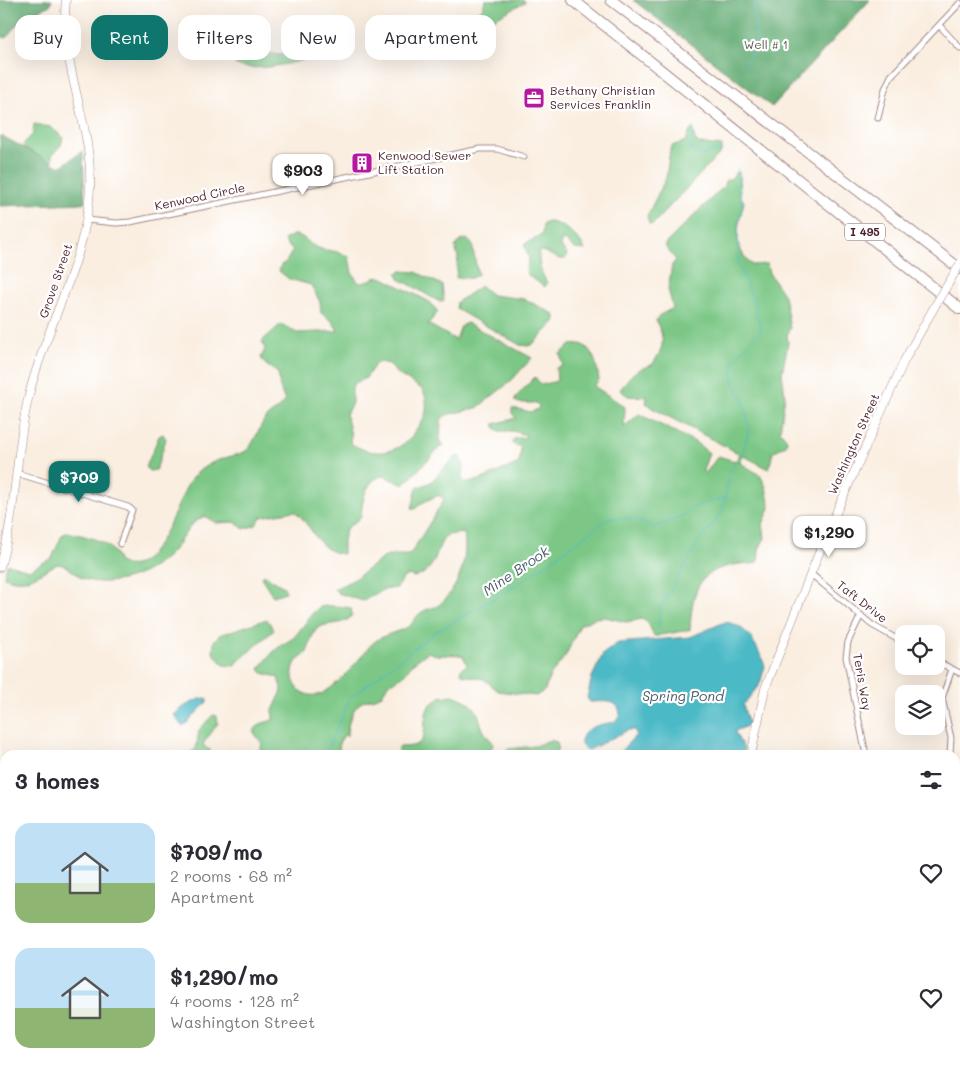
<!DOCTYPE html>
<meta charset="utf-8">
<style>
:root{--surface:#fff;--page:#f7f7f7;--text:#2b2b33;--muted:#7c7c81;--accent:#0f766e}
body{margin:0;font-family:Mali,sans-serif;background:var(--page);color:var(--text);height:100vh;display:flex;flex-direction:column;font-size:19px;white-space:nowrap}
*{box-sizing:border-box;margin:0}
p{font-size:16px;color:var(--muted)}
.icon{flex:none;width:28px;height:28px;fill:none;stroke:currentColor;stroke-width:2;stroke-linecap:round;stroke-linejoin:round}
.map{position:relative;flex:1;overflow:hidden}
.panel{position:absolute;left:0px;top:750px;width:960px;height:320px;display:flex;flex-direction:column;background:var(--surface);border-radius:15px 15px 0 0;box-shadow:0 5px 20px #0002}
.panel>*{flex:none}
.top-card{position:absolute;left:15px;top:15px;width:500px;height:45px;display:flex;gap:10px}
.controls{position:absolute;left:895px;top:625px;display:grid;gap:10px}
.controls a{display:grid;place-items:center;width:50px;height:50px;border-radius:10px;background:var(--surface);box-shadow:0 5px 20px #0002;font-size:25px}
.price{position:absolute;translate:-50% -42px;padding:0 11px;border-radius:10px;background:#fff;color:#222;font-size:16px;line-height:32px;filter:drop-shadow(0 1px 2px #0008)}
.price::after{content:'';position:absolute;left:50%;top:30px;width:15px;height:11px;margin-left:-8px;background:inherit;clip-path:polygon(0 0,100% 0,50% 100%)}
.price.active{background:var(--accent);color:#fff}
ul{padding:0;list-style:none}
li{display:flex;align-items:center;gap:15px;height:125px;padding:0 15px}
li span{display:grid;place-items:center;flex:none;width:140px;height:100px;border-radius:15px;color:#555}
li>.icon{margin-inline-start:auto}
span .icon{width:60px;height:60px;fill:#fffc;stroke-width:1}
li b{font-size:21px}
h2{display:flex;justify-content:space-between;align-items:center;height:60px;padding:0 15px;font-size:21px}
.pill{padding:0 18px;border-radius:15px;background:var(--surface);box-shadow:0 5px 20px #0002;font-size:18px;line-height:45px}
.pill.active{background:var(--accent);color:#fff}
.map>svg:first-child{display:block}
</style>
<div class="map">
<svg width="960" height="1070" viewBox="0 0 960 1070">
<rect width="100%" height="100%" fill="#fff"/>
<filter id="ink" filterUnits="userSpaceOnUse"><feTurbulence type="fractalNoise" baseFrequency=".02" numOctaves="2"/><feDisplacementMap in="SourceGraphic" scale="10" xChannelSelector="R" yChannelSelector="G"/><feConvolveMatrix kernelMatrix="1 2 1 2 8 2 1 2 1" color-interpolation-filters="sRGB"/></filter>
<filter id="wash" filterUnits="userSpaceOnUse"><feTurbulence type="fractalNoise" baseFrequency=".0096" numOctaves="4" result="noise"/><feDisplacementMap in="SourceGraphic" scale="20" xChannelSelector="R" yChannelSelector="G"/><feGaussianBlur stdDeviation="1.12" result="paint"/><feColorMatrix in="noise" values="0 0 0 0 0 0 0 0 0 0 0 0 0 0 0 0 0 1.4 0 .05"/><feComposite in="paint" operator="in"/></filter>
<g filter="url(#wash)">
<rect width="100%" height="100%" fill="#faeee0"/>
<!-- green -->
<path fill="#7bc786" stroke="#627358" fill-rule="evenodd" d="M485,0H524L525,2L488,22L478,23L476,21L478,12L483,8Z
M181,24C195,23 201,36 212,37C223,35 240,13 248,38L244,43L248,49L279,55L334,41L341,44C329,57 245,78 233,62V50L231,48L215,52L195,49V42Z
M34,124L50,127L63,137L61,145L52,155V164L25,155L24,143L33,134Z
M693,128L695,141L700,144L722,146L721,152L653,224H649L647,216L666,178L670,150L672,146L686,141L689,132Z
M736,172H739L740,195L744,202C738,227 731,246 752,265L767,264L769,273L784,296L790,328L787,334L788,343L782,373L785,395L780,431L787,439L786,445L773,452L769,469L744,456L739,462L760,475L766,487L770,508L763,524L765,538L759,549L758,562C751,566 747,562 740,564C697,569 692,591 690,630L654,636L648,623L642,619L626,622L605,617L595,618L580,625L566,655L550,676L545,690L536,696L498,691L484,679L463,675L460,672L461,669L467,665L463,656C449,652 442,659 428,652L412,664L403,676L387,685L382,695C375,699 368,699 362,702C352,707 347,726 347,736L344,735L339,743L340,755H309L304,753L299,755H259L262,744L253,731L260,724L273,720V710L282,691L278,677L262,673L259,669C266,661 272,652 280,646C286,642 292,640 296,635C319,607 312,602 351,608L352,615C345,627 329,621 318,628C311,634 311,644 307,652C304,657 299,658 296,662C287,678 298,698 317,695C333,692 359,660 369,647C378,636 394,633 406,628C413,625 415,616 422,612C427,608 434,609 439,605C460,587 468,559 464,533L447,535C434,548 438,572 414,577L409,575L404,577L397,588L382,590L363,601L338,593L334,589L353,580L383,558L392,555H408L411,553L444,500L441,496H436L420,504L415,509L412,508L417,488L431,482L454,458L459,456L464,466L462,479L465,482L480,480L519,463L521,447L513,444L512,441L514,439L526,437V435L513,431H497L494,424L516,418L512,413V408L531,412L538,409L539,406L536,403H519L515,401V398L535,377L541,385L557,381L556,368L563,365L560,354L571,345L581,344C595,350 597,367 599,380L594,386L625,407L624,427L639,414L695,442L709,453L703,470L705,474L718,456L735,461L740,454L652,408L646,403L647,397L628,396L620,390C631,374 634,370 652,365C665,346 665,340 656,321L660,315L673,308L668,289L672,265L676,260L666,248V243L724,186L725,181L732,178Z
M548,222C562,222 580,238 585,250L575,249L565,240L561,241V246L567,254L565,259C554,260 549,251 539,251C538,264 541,272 547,283L545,287L529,276L526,272L529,259L524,244L542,235L543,224Z
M293,235C303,234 306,242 314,246C325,252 337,249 349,257L352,273L359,283C368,284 372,276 381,277L430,302L438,312L428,324L456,340L461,326L467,323L532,358L510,382L477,408L446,415L441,420L440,441L444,445L440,447L404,485L383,476C365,479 362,503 361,517L346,529L343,540V554C317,553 312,523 294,511L261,517L256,525L244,529L235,522L216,523L204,516C199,520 193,522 189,528C183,536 178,545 171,553C151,573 120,586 91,581C77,579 72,566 58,564C38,572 29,587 4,577L5,569L8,564L29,570L52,558L62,535L68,532C87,537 113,540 118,561C152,585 176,505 188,484C197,468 215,460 232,456C235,455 243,453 246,451C255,443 259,426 266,418C272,412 280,409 285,401L280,388L278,373L266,365L261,358L265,349L262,341L281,324L297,333L338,331L333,322L321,313L320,302L311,285L289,279L279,271L281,265L286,262L293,250L287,245L284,240ZM380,362L390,364L396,373L422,389C428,399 428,414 421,423C418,428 414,430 412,437C393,455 373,457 350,443L351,435L346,414L352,403V387L355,383L366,378L376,363Z
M467,239L472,244L478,275L471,278H456L458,257L455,247L461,240Z
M402,271L416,272L442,285L444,301L440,302C426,295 414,286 399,279L397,273Z
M481,286L492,295L524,299L554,314L556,321L533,344L528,346L520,345L456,309L457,302Z
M163,434L166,439L156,470L149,471L146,467L159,436Z
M264,575L284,587L286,592L273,596L261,577Z
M267,619L274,630L233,666L224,665L213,653L214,641L219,635Z
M453,695C490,708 472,724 492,741L493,746L487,755H401L397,751L400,747C436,747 418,728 429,706L440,697Z
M213,715L217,716L218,723L203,744L207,749L211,750C205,757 195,755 185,755L196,749L199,730Z
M550,740L557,742L558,748L555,755H506L508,749L535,746Z
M24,1065H73L67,1070H15Z
M169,1065H241V1070H174Z
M712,1065H850V1070H700L704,1066Z"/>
<!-- forest -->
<path fill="#64ac73" stroke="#57664f" d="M0,0H52L50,5L22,19L6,38L0,36Z
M633,0H870L772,107Z
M0,135L60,167L83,151L85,203L0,206Z"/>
<!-- water -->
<path fill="#4bb9c6" stroke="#4a6c78" d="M725,622C748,625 757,646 765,666L760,684L743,705L749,725L735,731C737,740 744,744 745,755H682L674,753L670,755H617L636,735L635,730H628L587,751L581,745C580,727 601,724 615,722L620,715C620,698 601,702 590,702L587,698L592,677L603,654L618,643L690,637Z
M207,698V702L185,725H181L174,715C182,707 196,698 207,698Z"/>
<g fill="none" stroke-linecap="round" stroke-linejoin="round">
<!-- stream -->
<path stroke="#4bb9c6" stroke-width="1" d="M743,66L750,56L757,37L753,16L755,0
M694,129L690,149L698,156L722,149
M737,169L742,207L738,224V265L752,296L761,330L733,361V381L744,403L749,430L741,458
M658,628L661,607L699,542L722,512L725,498
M657,635L658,642
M325,755L350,698L434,633L517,585L609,518H633L654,527L676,519L701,504L725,498L730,470L737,463
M228,1065L231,1070
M28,1070L33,1065"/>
</g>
</g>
<g filter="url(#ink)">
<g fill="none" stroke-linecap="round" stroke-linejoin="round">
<!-- street casing -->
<g stroke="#a28686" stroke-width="7">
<path id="street" d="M939,25L960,48
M878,118L885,89L891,76L960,3
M86,220L116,223L130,222L480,149H497L524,157
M16,473L128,507L132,510L120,544
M811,574L872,625L904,643
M861,615L848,642L846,657L866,755
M936,661L960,673
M950,755L951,738L942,698L952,669
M955,1039L960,1047"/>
</g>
<!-- secondary casing -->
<g stroke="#a28686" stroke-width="9">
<path id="secondary" d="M0,567C17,511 15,451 29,395C46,325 87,260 90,188C93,124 59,64 66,0
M751,755L765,689L826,535L905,359L936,304
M675,1070L676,1065"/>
</g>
<!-- highway casing -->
<g stroke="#a28686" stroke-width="12">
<path id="highway" d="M573,0L960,309
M611,0L960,269"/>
</g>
<!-- street -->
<use href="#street" stroke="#fff" stroke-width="5"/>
<!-- secondary -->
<use href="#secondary" stroke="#fff" stroke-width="8"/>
<!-- highway -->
<use href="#highway" stroke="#fff" stroke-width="10"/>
<!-- secondary-bridge casing -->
<g stroke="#a28686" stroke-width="9" stroke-linecap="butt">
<path id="secondary-bridge" d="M936,304L960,264"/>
</g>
<!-- secondary-bridge -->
<use href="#secondary-bridge" stroke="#fff" stroke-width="8"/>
</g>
</g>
<!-- icons -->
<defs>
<g id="office-square" transform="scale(1.125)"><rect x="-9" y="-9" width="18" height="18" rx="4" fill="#b5179e" stroke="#fff"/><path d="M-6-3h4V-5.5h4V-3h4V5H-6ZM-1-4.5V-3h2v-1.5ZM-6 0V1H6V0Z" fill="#fff"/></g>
<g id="building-square" transform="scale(1.125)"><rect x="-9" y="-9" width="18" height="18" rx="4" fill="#b5179e" stroke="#fff"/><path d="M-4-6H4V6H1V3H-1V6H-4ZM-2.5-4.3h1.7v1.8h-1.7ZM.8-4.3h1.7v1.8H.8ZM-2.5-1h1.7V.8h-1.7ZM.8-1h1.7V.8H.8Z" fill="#fff"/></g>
</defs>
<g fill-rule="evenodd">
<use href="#office-square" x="534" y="98"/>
<use href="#building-square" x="362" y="163"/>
</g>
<g text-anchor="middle" stroke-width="4.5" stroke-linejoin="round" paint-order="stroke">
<!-- shield labels -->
<rect fill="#fff" stroke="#80626b" stroke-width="1" x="845" y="223.5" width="40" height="17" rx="4"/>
<g font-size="11" font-weight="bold" fill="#4a1f2b">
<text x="865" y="236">I 495</text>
</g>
<!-- park labels -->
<g font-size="12" fill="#5b5a4b" stroke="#fff">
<text x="766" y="49">Well # 1</text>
</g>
<!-- poi labels -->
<g font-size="12" fill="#4a1f2b" stroke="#fff" text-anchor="start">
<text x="550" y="95">Bethany Christian<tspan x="550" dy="14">Services Franklin</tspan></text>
<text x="378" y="160">Kenwood Sewer<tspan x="378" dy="14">Lift Station</tspan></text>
</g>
<!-- street labels -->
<g font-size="12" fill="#4a1f2b" stroke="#fff">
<text transform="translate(200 197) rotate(-12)" y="4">Kenwood Circle</text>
<text transform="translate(56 281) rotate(-71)" y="4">Grove Street</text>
<text transform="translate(854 444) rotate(-66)" y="4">Washington Street</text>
<text transform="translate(862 602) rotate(38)" y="4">Taft Drive</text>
<text transform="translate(862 682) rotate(80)" y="4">Teris Way</text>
</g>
<!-- water labels -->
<g font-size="14" font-style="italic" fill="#4a5d69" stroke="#fff">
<text transform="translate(516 571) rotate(-34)" y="5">Mine Brook</text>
<text x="683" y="701">Spring Pond</text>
</g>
</g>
</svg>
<div class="controls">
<a><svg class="icon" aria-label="locate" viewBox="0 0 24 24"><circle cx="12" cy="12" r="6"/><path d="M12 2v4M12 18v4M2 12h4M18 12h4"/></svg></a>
<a><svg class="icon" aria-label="layers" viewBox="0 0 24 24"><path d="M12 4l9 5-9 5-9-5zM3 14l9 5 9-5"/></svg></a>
</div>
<b class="price" style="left:303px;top:196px">$903</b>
<b class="price active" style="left:79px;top:503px">$709</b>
<b class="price" style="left:829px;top:558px">$1,290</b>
<div class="top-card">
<a class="pill">Buy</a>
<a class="pill active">Rent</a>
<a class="pill">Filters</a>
<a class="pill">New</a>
<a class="pill">Apartment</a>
</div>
<section class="panel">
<h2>3 homes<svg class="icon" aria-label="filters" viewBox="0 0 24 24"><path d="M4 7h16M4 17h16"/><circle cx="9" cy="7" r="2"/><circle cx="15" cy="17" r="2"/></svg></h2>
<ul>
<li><span style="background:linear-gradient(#bfe0f5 60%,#8fb573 0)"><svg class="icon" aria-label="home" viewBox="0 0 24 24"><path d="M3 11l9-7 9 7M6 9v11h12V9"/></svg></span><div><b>$709/mo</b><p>2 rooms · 68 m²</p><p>Apartment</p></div><svg class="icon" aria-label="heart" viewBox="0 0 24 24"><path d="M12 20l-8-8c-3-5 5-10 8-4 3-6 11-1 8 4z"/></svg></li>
<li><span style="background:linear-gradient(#bfe0f5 60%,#8fb573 0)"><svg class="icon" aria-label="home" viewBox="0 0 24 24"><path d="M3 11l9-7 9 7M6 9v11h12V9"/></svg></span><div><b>$1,290/mo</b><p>4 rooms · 128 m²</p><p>Washington Street</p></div><svg class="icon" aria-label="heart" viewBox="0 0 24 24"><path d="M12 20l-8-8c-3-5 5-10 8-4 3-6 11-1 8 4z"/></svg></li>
</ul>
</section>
</div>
